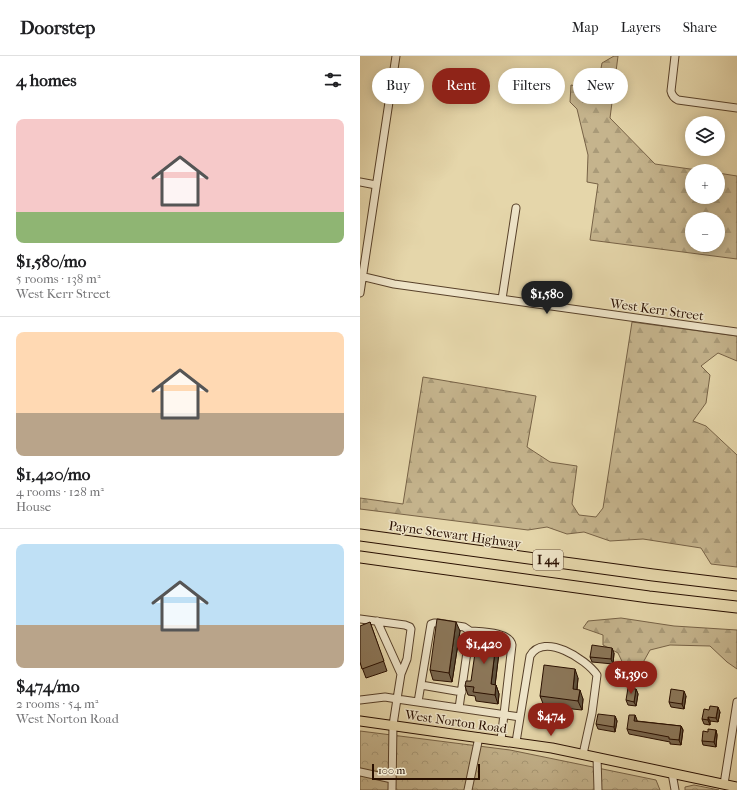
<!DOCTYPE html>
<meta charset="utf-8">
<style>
:root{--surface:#fff;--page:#f6f6f6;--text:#202124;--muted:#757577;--line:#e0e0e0;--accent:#8f2418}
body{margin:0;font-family:"IM FELL French Canon",serif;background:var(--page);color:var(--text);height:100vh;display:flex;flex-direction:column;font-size:15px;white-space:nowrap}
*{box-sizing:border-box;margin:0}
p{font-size:13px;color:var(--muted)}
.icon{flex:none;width:22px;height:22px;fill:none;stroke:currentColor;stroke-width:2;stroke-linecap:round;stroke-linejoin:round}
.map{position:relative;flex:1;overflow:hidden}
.drawer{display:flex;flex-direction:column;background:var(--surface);width:360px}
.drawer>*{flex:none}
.banner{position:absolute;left:12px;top:12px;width:305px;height:36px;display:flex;gap:8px}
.fabs{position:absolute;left:325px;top:60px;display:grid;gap:8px}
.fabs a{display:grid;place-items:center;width:40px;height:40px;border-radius:50%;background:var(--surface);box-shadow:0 2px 10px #0003;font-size:20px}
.scale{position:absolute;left:12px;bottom:10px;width:108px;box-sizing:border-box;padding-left:4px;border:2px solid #290f00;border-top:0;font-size:11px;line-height:14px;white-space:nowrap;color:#290f00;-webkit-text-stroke:3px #eee4c8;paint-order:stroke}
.price{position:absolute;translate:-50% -34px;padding:0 9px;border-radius:14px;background:var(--accent);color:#fff;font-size:13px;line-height:26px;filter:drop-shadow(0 1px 2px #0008)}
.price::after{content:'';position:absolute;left:50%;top:24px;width:12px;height:9px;margin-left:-6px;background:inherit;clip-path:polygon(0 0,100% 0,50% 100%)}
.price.active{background:#222;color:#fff}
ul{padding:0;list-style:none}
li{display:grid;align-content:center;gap:8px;height:212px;padding:0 16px}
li+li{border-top:1px solid var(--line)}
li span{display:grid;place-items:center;height:124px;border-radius:8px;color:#555}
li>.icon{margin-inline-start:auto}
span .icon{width:72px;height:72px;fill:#fffc;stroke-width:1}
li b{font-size:17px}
h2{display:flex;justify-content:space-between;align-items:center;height:48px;padding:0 16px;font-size:17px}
.pill{padding:0 14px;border-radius:18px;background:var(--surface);box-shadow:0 2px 10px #0003;font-size:14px;line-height:36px}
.pill.active{background:var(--accent);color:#fff}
header{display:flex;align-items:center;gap:24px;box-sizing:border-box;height:56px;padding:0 20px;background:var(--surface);border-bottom:1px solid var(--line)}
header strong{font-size:19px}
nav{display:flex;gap:22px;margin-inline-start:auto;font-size:14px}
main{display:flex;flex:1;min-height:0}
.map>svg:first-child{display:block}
</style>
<header>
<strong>Doorstep</strong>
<nav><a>Map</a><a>Layers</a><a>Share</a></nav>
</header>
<main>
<section class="drawer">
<h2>4 homes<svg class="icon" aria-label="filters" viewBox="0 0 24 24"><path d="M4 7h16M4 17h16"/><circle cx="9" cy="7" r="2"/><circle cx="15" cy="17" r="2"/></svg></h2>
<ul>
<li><span style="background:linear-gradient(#f6c9c9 75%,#8fb573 0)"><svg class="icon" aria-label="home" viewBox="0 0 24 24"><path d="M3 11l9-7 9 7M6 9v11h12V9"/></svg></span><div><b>$1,580/mo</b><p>5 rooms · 138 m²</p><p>West Kerr Street</p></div></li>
<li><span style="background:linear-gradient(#ffd9b3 65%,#b9a48a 0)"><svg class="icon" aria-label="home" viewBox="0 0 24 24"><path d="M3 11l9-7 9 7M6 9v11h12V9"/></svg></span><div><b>$1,420/mo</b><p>4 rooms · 128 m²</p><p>House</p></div></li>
<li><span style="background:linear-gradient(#bfe0f5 65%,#b9a48a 0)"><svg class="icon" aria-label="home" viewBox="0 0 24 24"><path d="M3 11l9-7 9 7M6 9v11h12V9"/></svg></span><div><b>$474/mo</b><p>2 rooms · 54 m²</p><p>West Norton Road</p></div></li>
</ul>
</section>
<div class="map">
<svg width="377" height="734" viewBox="0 0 377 734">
<defs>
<pattern id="forest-firs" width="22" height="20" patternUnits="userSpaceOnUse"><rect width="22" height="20" fill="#c5b48d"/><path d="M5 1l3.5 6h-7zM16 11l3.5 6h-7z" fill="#a99a78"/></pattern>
<pattern id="park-crowns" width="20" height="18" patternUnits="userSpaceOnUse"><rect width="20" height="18" fill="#c5b48d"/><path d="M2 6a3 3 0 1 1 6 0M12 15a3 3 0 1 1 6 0" fill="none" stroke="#a99a78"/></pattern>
</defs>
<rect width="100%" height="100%" fill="#e5d6aa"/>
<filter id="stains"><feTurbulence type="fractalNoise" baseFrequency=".005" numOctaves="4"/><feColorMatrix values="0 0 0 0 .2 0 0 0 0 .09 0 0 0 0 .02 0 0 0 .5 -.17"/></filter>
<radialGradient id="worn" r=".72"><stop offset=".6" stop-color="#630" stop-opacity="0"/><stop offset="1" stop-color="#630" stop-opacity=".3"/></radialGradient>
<!-- forest -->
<path fill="url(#forest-firs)" stroke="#776246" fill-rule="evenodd" d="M254,0H258L250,62L295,108L344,115H332V141H358V117L377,120V203L230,184L238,128L227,126L228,99L217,53L210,46L211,29L221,31L239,23L242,7ZM332,163H358V189H332Z
M272,266L377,280V305L358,297L341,310L350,319L346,347L333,365L346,370L377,399V511L351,508L341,492L283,483L250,485L224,476L207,478L187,471L168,474L0,453V442L43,448L63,321L176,340L167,391L190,406L217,410L212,448L219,459L236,461L243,452Z
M261,562L314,570L377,574V613L367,606L350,590L310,589L290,594L280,612L268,618L258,597L243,589V579L223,572L228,565Z"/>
<!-- park -->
<path fill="url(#park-crowns)" stroke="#776246" d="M0,675L150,694L296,724L300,734H0Z
M334,729L359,734H325V731Z"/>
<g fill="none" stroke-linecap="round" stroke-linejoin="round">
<!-- minor casing -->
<g stroke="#58412a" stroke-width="9">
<path id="minor" d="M315,0L311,35C312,40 314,42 318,44L377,52
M0,126L16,129
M0,220L34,228L377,276
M0,237L36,0
M142,243L156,152
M0,563L45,569L50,571L51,573L47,603L41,618L37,643L160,661
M17,565L41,618
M61,629L102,636
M0,644L25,641L37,643L33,669L32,734
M58,646L71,568L74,567H78L104,571L110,575
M99,652L110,575C122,576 150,576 152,589L141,684
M156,686L170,600C184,576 226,603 237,619L232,657L223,698
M237,701L238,734
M0,716L32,723
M312,717L315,734
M364,728L377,646
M108,734L119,681"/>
</g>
<!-- major casing -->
<g stroke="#290f00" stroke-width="11">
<path id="major" d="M0,665L192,692L377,731"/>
</g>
<!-- highway casing -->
<g stroke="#290f00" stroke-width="13">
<path id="highway" d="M0,479L293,519L377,529
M0,501L289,541L377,551"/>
</g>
<!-- minor -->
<use href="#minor" stroke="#eee4c8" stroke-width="7"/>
<!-- major -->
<use href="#major" stroke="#e5d6aa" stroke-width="9"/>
<!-- highway -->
<use href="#highway" stroke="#e5d6aa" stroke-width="11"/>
</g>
<!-- wall -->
<path fill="#78654c" stroke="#290f00" d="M10,566L27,615L6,622L0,606Z
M100,575L92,626L73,624L70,614Z
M140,588L135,629H136L139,638L138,648L116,645L115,640L108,639L105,630L111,625Z
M254,597L253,608L232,606L230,601Z
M218,622L217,634L223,643L222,654L184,650L180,640Z
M276,633L278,638L276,650L268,649L266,644Z
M326,640L324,653L311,651L309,646Z
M360,656L358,666L350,665V669L344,668L342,663Z
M275,659L277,665L321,670L323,674L321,689L310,688V686L269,678L267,673Z
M255,660L257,665L255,676L238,673L236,668Z
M356,674L357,679L356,691L343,689L342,685L348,676Z"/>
<!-- shaded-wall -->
<path fill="#61533e" stroke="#290f00" d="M96,566L100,575L92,626L89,617Z
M137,579L140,588L134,638L131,628Z
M252,592L254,597L253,608L251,603Z
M215,613L218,622L216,642L213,633Z
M136,629L139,638L138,648L135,639Z
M276,633L278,638L276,650L274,646Z
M220,634L223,643L222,654L218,645Z
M324,635L326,640L324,653L322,648Z
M358,651L360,656L358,666L356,662Z
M275,659L277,664L276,670L274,665Z
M255,660L257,665L255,676L254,671Z
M348,661L350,665V669L348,664Z
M321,670L323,674L321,689L319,684Z
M356,674L357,679L356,691L354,686Z"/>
<!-- building -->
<path fill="#8b7658" stroke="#290f00" d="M77,563L96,566L89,617L70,614Z
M10,566L24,605L2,613L0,606V570Z
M118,576L137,579L131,628L136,629L135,639L113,636L114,631L105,630L106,625H111Z
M232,589L252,592L251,603L230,601Z
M184,609L215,613L213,633L220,634L218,645L180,640Z
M268,632L276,633L274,646L266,644Z
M311,633L324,635L322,648L309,646Z
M350,650L358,651L356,662L348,661V664L342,663L344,653L349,654Z
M238,658L255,660L254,671L236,668Z
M269,659H275L274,665L321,670L319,684L309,683V681L267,673Z
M348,673L356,674L354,686L342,685L343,675L348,676Z"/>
<g text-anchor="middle" stroke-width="3" stroke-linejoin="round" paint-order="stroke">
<!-- shield labels -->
<rect fill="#eee4c8" stroke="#644f3c" stroke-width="1" x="173" y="494" width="30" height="20" rx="3"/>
<g font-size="12" font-weight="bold" fill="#290f00">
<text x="188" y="508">I 44</text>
</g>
<!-- street labels -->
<g font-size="13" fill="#290f00" stroke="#eee4c8">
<text transform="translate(297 253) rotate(8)" y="5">West Kerr Street</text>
<text transform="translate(95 478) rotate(8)" y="5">Payne Stewart Highway</text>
<text transform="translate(96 665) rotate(8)" y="5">West Norton Road</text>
</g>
</g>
<rect width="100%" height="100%" filter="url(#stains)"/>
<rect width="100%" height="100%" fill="url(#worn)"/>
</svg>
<div class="fabs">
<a><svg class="icon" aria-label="layers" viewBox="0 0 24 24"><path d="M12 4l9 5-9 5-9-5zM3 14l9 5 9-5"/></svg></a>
<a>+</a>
<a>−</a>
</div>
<div class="scale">100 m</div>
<b class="price active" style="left:187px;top:259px">$1,580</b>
<b class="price" style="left:124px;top:609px">$1,420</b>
<b class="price" style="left:271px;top:639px">$1,390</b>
<b class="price" style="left:191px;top:681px">$474</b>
<div class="banner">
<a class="pill">Buy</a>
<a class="pill active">Rent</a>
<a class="pill">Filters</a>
<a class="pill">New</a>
</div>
</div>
</main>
